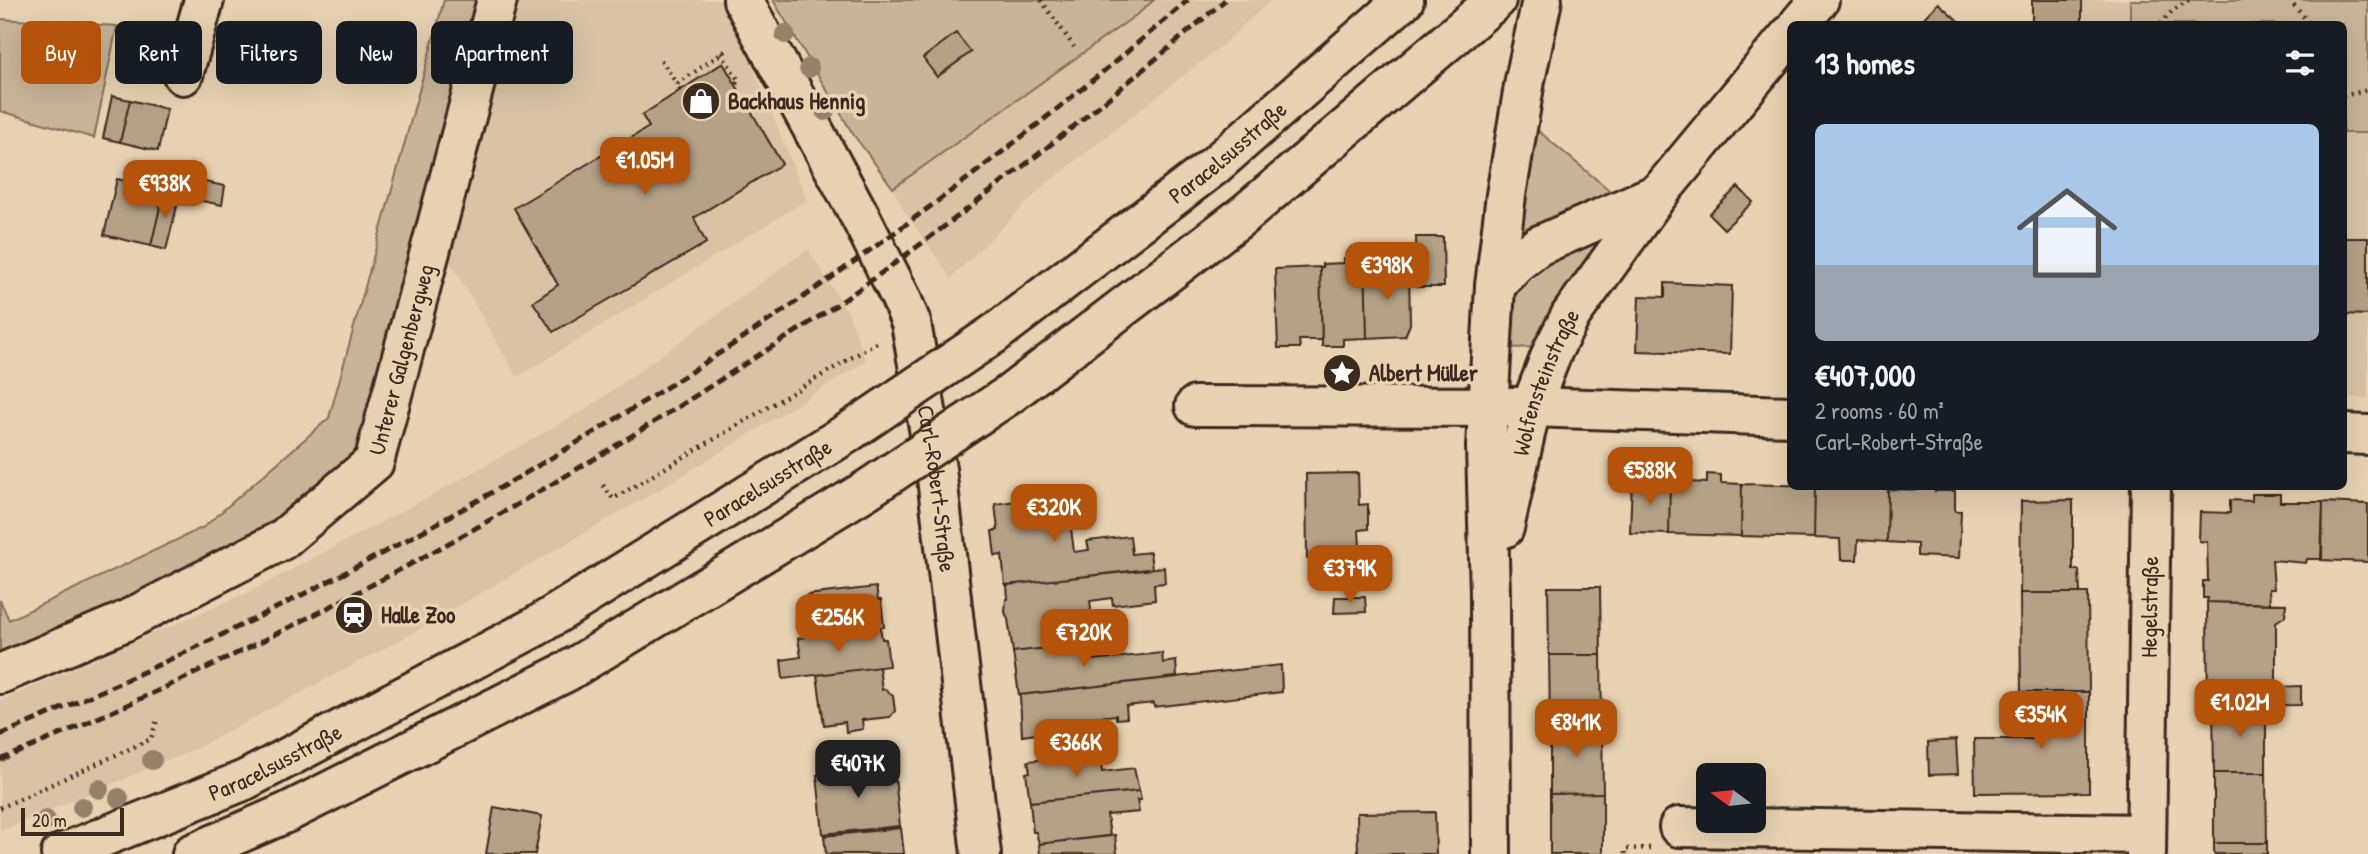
<!DOCTYPE html>
<meta charset="utf-8">
<style>
:root{--surface:#171b24;--page:#242831;--text:#f1f3f6;--muted:#9ea1a6;--accent:#b45309}
body{margin:0;font-family:"Patrick Hand",sans-serif;background:var(--page);color:var(--text);height:100vh;display:flex;flex-direction:column;font-size:26px;white-space:nowrap}
*{box-sizing:border-box;margin:0}
p{font-size:23px;color:var(--muted)}
.icon{flex:none;width:38px;height:38px;fill:none;stroke:currentColor;stroke-width:2;stroke-linecap:round;stroke-linejoin:round}
.map{position:relative;flex:1;overflow:hidden}
.drawer{position:absolute;left:1787px;top:21px;width:560px;height:469px;display:flex;flex-direction:column;background:var(--surface);border-radius:10px;box-shadow:0 7px 28px #0002}
.drawer>*{flex:none}
.guide{position:absolute;left:21px;top:21px;width:665px;height:63px;display:flex;gap:14px}
.needle{width:46px;rotate:285deg}
.fabs{position:absolute;left:1696px;top:763px;display:grid;gap:14px}
.fabs a{display:grid;place-items:center;width:70px;height:70px;border-radius:10px;background:var(--surface);box-shadow:0 7px 28px #0002;font-size:35px}
.scale{position:absolute;left:21px;bottom:18px;width:103px;box-sizing:border-box;padding-left:7px;border:4px solid #3b2a1e;border-top:0;font-size:19px;line-height:24px;white-space:nowrap;color:#3b2a1e;-webkit-text-stroke:5px #e7d2b1;paint-order:stroke}
.price{position:absolute;translate:-50% -60px;padding:0 16px;border-radius:14px;background:var(--accent);color:#fff;font-size:23px;line-height:46px;filter:drop-shadow(0 2px 4px #0008)}
.price::after{content:'';position:absolute;left:50%;top:42px;width:21px;height:16px;margin-left:-10px;background:inherit;clip-path:polygon(0 0,100% 0,50% 100%)}
.price.selected{background:#222;color:#fff}
ul{padding:0;list-style:none}
li{display:grid;align-content:center;gap:14px;height:371px;padding:0 28px}
li span{display:grid;place-items:center;height:217px;border-radius:10px;color:#555}
li>.icon{margin-inline-start:auto}
span .icon{width:126px;height:126px;fill:#fffc;stroke-width:1}
li b{font-size:30px}
h2{display:flex;justify-content:space-between;align-items:center;height:84px;padding:0 28px;font-size:30px}
.pill{padding:0 24px;border-radius:10px;background:var(--surface);box-shadow:0 7px 28px #0002;font-size:24px;line-height:63px}
.pill.selected{background:var(--accent);color:#fff}
.map>svg:first-child{display:block}
</style>
<div class="map">
<svg width="2368" height="854" viewBox="0 0 2368 854">
<rect width="100%" height="100%" fill="#e7d2b1"/>
<filter id="ink" filterUnits="userSpaceOnUse"><feTurbulence type="fractalNoise" baseFrequency=".0143" numOctaves="2"/><feDisplacementMap in="SourceGraphic" scale="14" xChannelSelector="R" yChannelSelector="G"/><feConvolveMatrix kernelMatrix="1 2 1 2 8 2 1 2 1" color-interpolation-filters="sRGB"/></filter>
<g filter="url(#ink)">
<!-- built -->
<path fill="#d8c3a4" d="M498,0H726L807,200L517,377L435,236Z
M1154,0H1271L1221,46L1045,185L951,278L903,209L893,188L1139,13Z
M2032,0H2130V24H2032Z
M2343,133H2368V398L2343,397Z
M808,249L849,314L866,361L684,475L402,639L193,750L0,831V701L251,591L440,491L588,408Z"/>
<!-- green -->
<path fill="#c8b497" stroke="#826f5a" stroke-width="2" d="M444,0H494L374,461L282,539L0,672V600L9,620L204,527L329,418Z
M773,0H1154L1139,13L893,188L853,134Z
M2130,0H2368V133H2343V24H2130Z
M0,19L117,26L94,138L0,111Z
M1536,129L1621,200L1516,244Z
M1608,233L1541,347L1506,348C1508,335 1507,306 1513,294C1527,265 1580,246 1608,233Z"/>
<!-- building -->
<path fill="#b4a186" stroke="#3b2a1e" stroke-width="2" d="M2032,0H2082V24H2032Z
M1938,3L1962,24H1918Z
M956,33L971,52L937,77L923,58Z
M723,63L782,164L694,218L706,243L553,332L533,302L558,285L514,208L649,127L642,115Z
M112,96L130,100L120,142L103,138Z
M130,100L167,109L158,151L120,142Z
M117,179L164,190L151,246L104,235Z
M200,181L225,186L222,205L197,200Z
M1738,187L1753,202L1724,229L1709,214Z
M164,190L180,194L166,250L151,246Z
M1416,237H1443L1444,287H1417Z
M2343,238H2368V315L2343,314Z
M1365,257L1367,338L1343,339V346H1322L1320,267H1323L1322,264L1344,263V258Z
M1365,257H1375V273L1409,272L1410,324L1405,336L1367,338Z
M1320,267L1322,340H1299L1300,348H1278L1275,269Z
M1665,283L1732,286L1730,354L1637,351L1639,296L1665,297Z
M1358,473L1359,505L1368,504V529L1359,530L1361,565H1322V559H1307L1306,474Z
M1707,474L1721,475V483L1742,484L1741,536L1669,534L1670,481L1707,483Z
M1632,479L1670,481L1669,534L1630,533Z
M1742,484L1815,486L1814,538L1741,536Z
M1815,486L1888,489L1887,542L1858,540L1857,560H1841L1840,539L1814,538Z
M1921,486H1935V491H1955V511H1961L1959,558L1917,556V544L1887,542L1888,489L1921,490Z
M1046,490L1047,498L1067,495L1074,552L1089,550L1087,541L1130,536L1132,554L1150,552L1152,569L1005,585L1002,555L995,556L992,531L998,530L995,504L1022,500V493Z
M2252,494H2280V502H2323L2322,559H2307L2306,563L2272,560L2274,589H2269L2270,604L2207,602L2208,598H2203V581H2208L2207,542L2199,541L2200,512L2230,513V500L2252,501Z
M2073,500V570H2079L2080,593H2020L2021,501Z
M2323,502L2368,504V562L2321,560Z
M1164,567L1165,583L1154,584L1155,600L1113,605L1112,598L1090,601L1091,609L1088,616L1090,643L1013,652L1008,619L1005,612L1006,599H1008L1007,585Z
M876,587L878,600H881L884,627L804,637L801,615L809,614L807,595Z
M1548,587H1600L1601,655H1549Z
M2020,593H2088L2089,692H2021Z
M1335,597H1365L1366,612L1334,613Z
M2207,602L2286,604L2285,616L2276,622V687L2301,686V705L2208,706Z
M880,627L882,639H886L889,666L783,679L781,660L801,657L798,638Z
M1090,643L1093,660L1162,653L1163,663L1176,661L1177,677L1019,695L1013,652Z
M1549,655H1601L1602,724H1550Z
M1281,665L1282,692L1154,707V703L1126,706L1127,718L1116,719V715L1077,719L1079,739L1052,742L1051,732L1022,736L1020,695Z
M879,667L882,690L885,689L893,696L895,711L890,717L862,720L863,729L846,732L845,722L824,725L817,675Z
M2036,692H2089V792L1975,793L1974,739H2036Z
M2213,706H2266V773H2214Z
M1550,724H1602L1603,793L1550,794Z
M1956,740L1958,774L1929,775L1928,742Z
M1099,753L1102,772L1134,768L1139,791L1030,802L1026,773L1030,772L1028,761Z
M894,767L900,826L823,834L817,775Z
M2214,773H2266L2267,843H2214Z
M1139,791L1141,800H1137L1139,812L1107,815L1110,836L1039,844L1036,832H1033L1030,802Z
M1603,793V854H1550V794Z
M494,807L542,816L535,854H486Z
M1435,812L1436,854H1358L1357,813Z
M901,828L904,854H826L824,836Z
M1115,835L1117,854H1040L1039,844Z
M2214,843H2267V854H2214Z"/>
<g fill="none" stroke-linecap="round" stroke-linejoin="round">
<!-- minor casing -->
<g stroke="#3b2a1e" stroke-width="44">
<g id="minor">
<path id="s1" d="M743,0L862,220L901,298L911,323L936,469L981,854"/>
<path d="M183,75L204,0"/>
<path d="M1195,406L1531,407L1790,416"/>
<path d="M2343,434L2368,435"/>
<path id="s2" d="M0,674L123,622L282,540L374,462L497,0"/>
<path d="M1679,827L2146,834"/>
<path id="s3" d="M2146,854L2151,486"/>
</g>
</g>
<!-- major casing -->
<g stroke="#3b2a1e" stroke-width="44">
<g id="major">
<path d="M1799,24L1819,0"/>
<path d="M1495,286L1515,264L1538,246L1659,193"/>
<path id="s4" d="M994,334L1214,166L1404,0"/>
<path d="M1010,394L1246,213L1496,0"/>
<path id="s5" d="M1504,528L1531,407L1553,350L1571,315L1659,193L1790,35"/>
<path id="s6" d="M61,854L245,780L535,627L846,434"/>
<path d="M192,854L288,812L568,671L865,491"/>
<path d="M1491,854L1490,595L1486,447L1495,286L1506,195L1525,80L1542,0"/>
</g>
</g>
<!-- path -->
<path stroke="#3b2a1e" stroke-width="4.5" stroke-dasharray="2 5" stroke-linecap="butt" d="M1041,0L1074,47
M2289,0L2310,24
M2161,24L2173,10L2189,0
M721,53L739,81L735,84
M661,60L677,84
M680,90L677,84L728,49
M2343,96L2368,90
M603,485L613,499L878,342
M0,808L151,739L157,720
M1625,854V849L1650,848"/>
<!-- minor -->
<use href="#minor" stroke="#e7d2b1" stroke-width="38"/>
<!-- major -->
<use href="#major" stroke="#e7d2b1" stroke-width="38"/>
<!-- rail -->
<path stroke="#3b2a1e" stroke-width="5" stroke-dasharray="10 5" stroke-linecap="butt" d="M0,735C433,553 833,307 1188,0
M0,760C255,654 494,527 726,376C766,350 808,325 848,297C978,204 1104,105 1225,0"/>
<!-- major-bridge casing -->
<g stroke="#3b2a1e" stroke-width="44" stroke-linecap="butt">
<path id="major-bridge" d="M846,434L994,334
M865,491L1010,394"/>
</g>
<!-- major-bridge -->
<use href="#major-bridge" stroke="#e7d2b1" stroke-width="38"/>
</g>
<!-- trees -->
<g fill="#94816a">
<circle cx="785" cy="34" r="10"/>
<circle cx="809" cy="68" r="10"/>
<circle cx="825" cy="111" r="10"/>
<circle cx="152" cy="760" r="10"/>
<circle cx="99" cy="789" r="10"/>
<circle cx="119" cy="798" r="10"/>
<circle cx="82" cy="807" r="10"/>
<circle cx="46" cy="820" r="10"/>
</g>
</g>
<!-- icons -->
<defs>
<g id="shop-disc" transform="scale(2.0125)"><circle r="9.5" fill="#3b2a1e" stroke="#e7d2b1"/><path d="M-5-2.5h2.3a2.7 3.5 0 0 1 5.4 0H5L5.5 6h-11ZM-1.5-2.5h3a1.5 2.3 0 0 0-3 0Z" fill="#fff"/></g>
<g id="sight-disc" transform="scale(2.0125)"><circle r="9.5" fill="#3b2a1e" stroke="#e7d2b1"/><path d="M0-6L1.8-2.2L6-1.7L2.9 1.2L3.7 5.4L0 3.3L-3.7 5.4L-2.9 1.2L-6-1.7L-1.8-2.2Z" fill="#fff"/></g>
<g id="station-disc" transform="scale(2.0125)"><circle r="9.5" fill="#3b2a1e" stroke="#e7d2b1"/><path d="M-3-6H3Q5-6 5-4V2Q5 4 3 4L4.5 6H3L1.5 4h-3L-3 6H-4.5L-3 4Q-5 4-5 2V-4Q-5-6-3-6ZM-3.5-4v3h7v-3ZM-3.5 1v1.5H-2V1ZM2 1v1.5H3.5V1Z" fill="#fff"/></g>
</defs>
<g fill-rule="evenodd">
<use href="#shop-disc" x="701" y="101"/>
<use href="#sight-disc" x="1342" y="373"/>
<use href="#station-disc" x="354" y="615"/>
</g>
<g text-anchor="middle" stroke-width="7" stroke-linejoin="round" paint-order="stroke">
<!-- poi labels -->
<g font-size="23" font-weight="bold" fill="#3b2a1e" stroke="#e7d2b1" text-anchor="start">
<text x="728" y="109">Backhaus Hennig</text>
<text x="1369" y="381">Albert Müller</text>
<text x="381" y="623">Halle Zoo</text>
</g>
<!-- street labels -->
<g font-size="23" fill="#3b2a1e" stroke="#e7d2b1">
<text dy="8" stroke="none"><textPath href="#s4" startOffset="296">Paracelsusstraße</textPath></text>
<text dy="8" stroke="none"><textPath href="#s2" startOffset="539">Unterer Galgenbergweg</textPath></text>
<text dy="8" stroke="none"><textPath href="#s5" startOffset="152">Wolfensteinstraße</textPath></text>
<text dy="8" stroke="none"><textPath href="#s6" startOffset="800">Paracelsusstraße</textPath></text>
<text dy="8" stroke="none"><textPath href="#s1" startOffset="532">Carl-Robert-Straße</textPath></text>
<text dy="8" stroke="none"><textPath href="#s3" startOffset="247">Hegelstraße</textPath></text>
<text dy="8" stroke="none"><textPath href="#s6" startOffset="233">Paracelsusstraße</textPath></text>
</g>
</g>
</svg>
<div class="fabs">
<a><svg class="needle" viewBox="-14 -14 28 28"><path d="M0-13l5 13h-10z" fill="#e53935"/><path d="M0 13l5-13h-10z" fill="#9ea1a6"/></svg></a>
</div>
<div class="scale">20 m</div>
<b class="price" style="left:645px;top:197px">€1.05M</b>
<b class="price" style="left:165px;top:220px">€938K</b>
<b class="price" style="left:1387px;top:302px">€398K</b>
<b class="price" style="left:1650px;top:507px">€588K</b>
<b class="price" style="left:1054px;top:544px">€320K</b>
<b class="price" style="left:1350px;top:605px">€379K</b>
<b class="price" style="left:838px;top:654px">€256K</b>
<b class="price" style="left:1084px;top:669px">€720K</b>
<b class="price" style="left:2240px;top:739px">€1.02M</b>
<b class="price" style="left:2041px;top:751px">€354K</b>
<b class="price" style="left:1576px;top:759px">€841K</b>
<b class="price" style="left:1076px;top:779px">€366K</b>
<b class="price selected" style="left:858px;top:800px">€407K</b>
<div class="guide">
<a class="pill selected">Buy</a>
<a class="pill">Rent</a>
<a class="pill">Filters</a>
<a class="pill">New</a>
<a class="pill">Apartment</a>
</div>
<section class="drawer">
<h2>13 homes<svg class="icon" aria-label="filters" viewBox="0 0 24 24"><path d="M4 7h16M4 17h16"/><circle cx="9" cy="7" r="2"/><circle cx="15" cy="17" r="2"/></svg></h2>
<ul>
<li><span style="background:linear-gradient(#a9c7e8 65%,#9aa5b1 0)"><svg class="icon" aria-label="home" viewBox="0 0 24 24"><path d="M3 11l9-7 9 7M6 9v11h12V9"/></svg></span><div><b>€407,000</b><p>2 rooms · 60 m²</p><p>Carl-Robert-Straße</p></div></li>
</ul>
</section>
</div>
